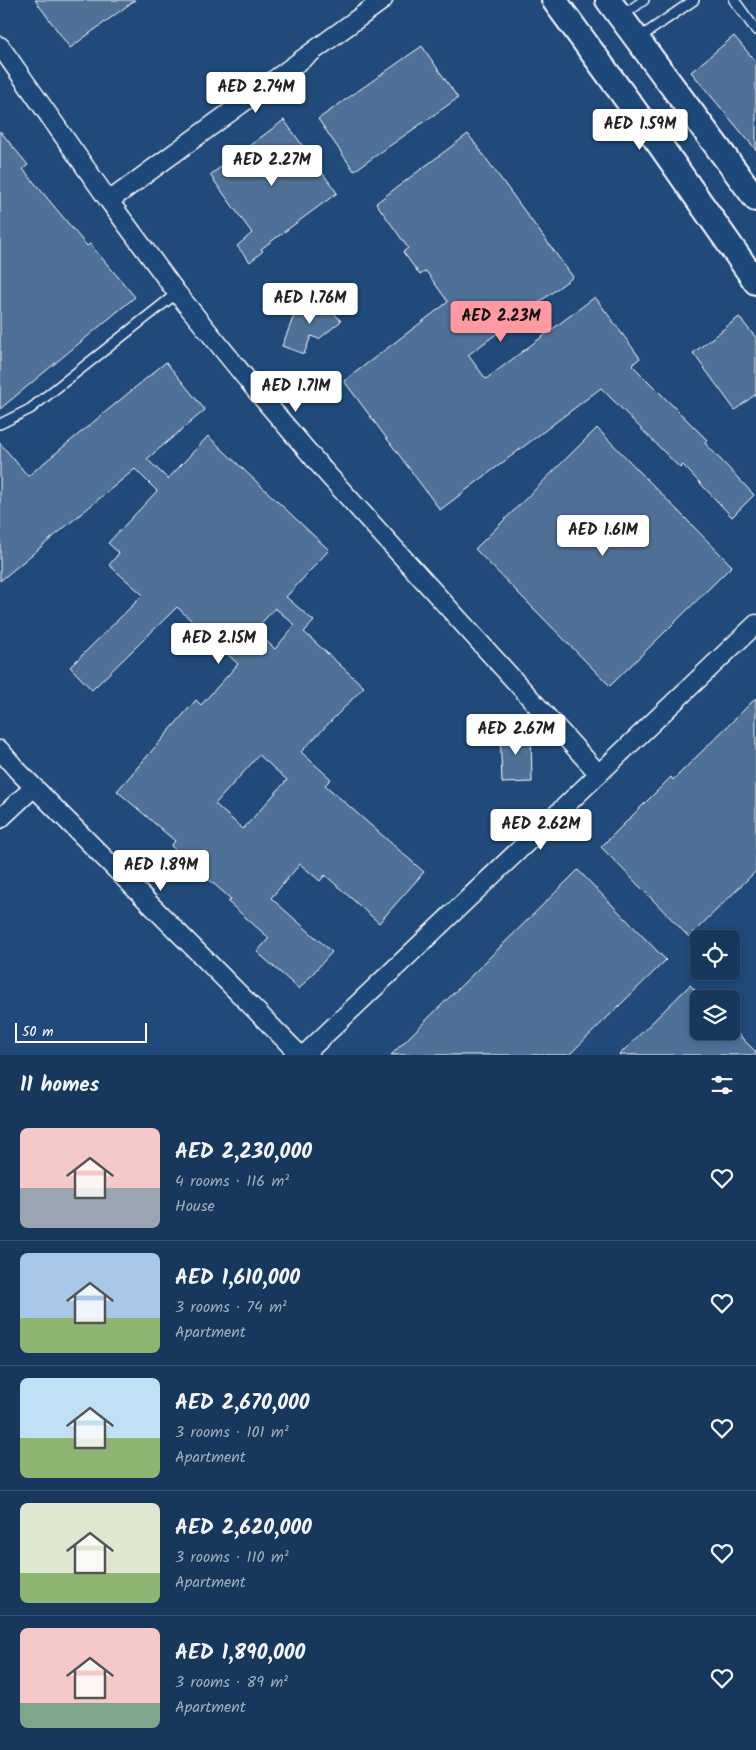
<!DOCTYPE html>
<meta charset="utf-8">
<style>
:root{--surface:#17385c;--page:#244365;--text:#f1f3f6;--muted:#9eacbb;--line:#365272;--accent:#ff9aa2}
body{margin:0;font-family:Kalam,sans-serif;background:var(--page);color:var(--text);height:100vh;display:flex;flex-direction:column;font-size:19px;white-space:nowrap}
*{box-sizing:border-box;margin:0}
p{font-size:16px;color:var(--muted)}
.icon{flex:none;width:28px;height:28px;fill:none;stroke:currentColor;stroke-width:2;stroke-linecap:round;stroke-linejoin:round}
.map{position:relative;height:1055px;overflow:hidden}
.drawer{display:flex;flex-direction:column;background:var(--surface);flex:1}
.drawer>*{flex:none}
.buttons{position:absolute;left:690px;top:930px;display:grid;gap:10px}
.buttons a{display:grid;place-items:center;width:50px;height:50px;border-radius:8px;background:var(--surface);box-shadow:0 2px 8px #0003,0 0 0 1px var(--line);font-size:25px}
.scale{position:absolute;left:15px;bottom:12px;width:132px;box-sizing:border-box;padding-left:5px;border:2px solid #fff;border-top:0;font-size:14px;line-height:18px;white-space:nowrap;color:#fff;-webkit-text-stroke:4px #1f4a7a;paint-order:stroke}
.price{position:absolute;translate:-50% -42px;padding:0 11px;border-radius:5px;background:#fff;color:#222;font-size:16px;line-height:32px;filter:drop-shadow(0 1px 2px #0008)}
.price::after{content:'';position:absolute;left:50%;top:30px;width:15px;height:11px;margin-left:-8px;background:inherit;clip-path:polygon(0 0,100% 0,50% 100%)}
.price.on{background:var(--accent);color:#111}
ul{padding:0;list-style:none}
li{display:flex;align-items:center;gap:15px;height:125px;padding:0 20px}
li+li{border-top:1px solid var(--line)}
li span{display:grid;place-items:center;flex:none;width:140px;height:100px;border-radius:8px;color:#555}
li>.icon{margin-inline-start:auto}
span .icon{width:60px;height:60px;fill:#fffc;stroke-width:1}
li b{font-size:21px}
h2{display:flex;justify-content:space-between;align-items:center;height:60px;padding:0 20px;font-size:21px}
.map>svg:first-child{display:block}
</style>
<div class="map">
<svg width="756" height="1055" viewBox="0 0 756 1055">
<rect width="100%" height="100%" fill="#1f4a7a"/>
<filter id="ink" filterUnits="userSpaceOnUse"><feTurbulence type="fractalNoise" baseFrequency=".02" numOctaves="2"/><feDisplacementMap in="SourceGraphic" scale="10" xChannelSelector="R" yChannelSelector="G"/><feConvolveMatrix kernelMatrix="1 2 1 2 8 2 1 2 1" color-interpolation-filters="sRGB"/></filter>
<g filter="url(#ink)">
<!-- building -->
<path fill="#507197" stroke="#fff" fill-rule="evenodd" d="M35,0H135L70,48Z
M734,36L756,62V150L691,72Z
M422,46L458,98L354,171L318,119Z
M284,120L337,193L261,249L263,251L250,262L237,246L252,233L210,175Z
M0,131L28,165L23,169L87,246L90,244L135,297L0,409Z
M468,134L573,277L468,355L486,379L595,297L640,358L632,365L707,440L705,443L754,495L732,517L683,465L680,468L601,388L440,510L344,381L448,302L426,271L420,275L403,252L408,248L376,203Z
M319,296L341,321L319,339L311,336L304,354L282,346L293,318Z
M739,317L756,338V394L735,410L693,353Z
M166,362L205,410L147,459L168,479L208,436L329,550L286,597L314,621L304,632L364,687L301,752L331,779L325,785L424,872L379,923L325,875L320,881L300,864L271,898L332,952L299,989L257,952L269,938L228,902L231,899L171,846L175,841L117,791L196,700L201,705L238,664L177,607L92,690L70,667L143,595L109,565L119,553L108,543L157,491L135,469L0,581V443L28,476ZM275,608L295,625L275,649L255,630ZM259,755L287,780L243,829L215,804Z
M597,428L732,566L610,686L475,549Z
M756,698V871L689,937L601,847L671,777L673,780Z
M531,729L532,782L502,783L500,730Z
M578,870L666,960L569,1055H391Z
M690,985L699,994V1031H735L756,1052V1055H619Z"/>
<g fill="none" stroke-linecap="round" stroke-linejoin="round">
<!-- lane casing -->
<g stroke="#fff" stroke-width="12">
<path id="lane" d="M734,0L756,30
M622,16L644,0
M639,38L694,0
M0,424L30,409L177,293"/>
</g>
<!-- street casing -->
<g stroke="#fff" stroke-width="21">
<path id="street" d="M0,46L109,201L177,293L258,393L328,475L599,774
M109,201L383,0
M0,750L17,770L300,1055
M0,819L34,787
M304,1055L756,624"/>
</g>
<!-- secondary casing -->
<g stroke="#fff" stroke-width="28">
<path id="secondary" d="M554,0L660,145L756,282
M608,0L756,199"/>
</g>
<!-- lane -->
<use href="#lane" stroke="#1f4a7a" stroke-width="9"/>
<!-- street -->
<use href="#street" stroke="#1f4a7a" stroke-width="18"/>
<!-- secondary -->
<use href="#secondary" stroke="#1f4a7a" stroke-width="24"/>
</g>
</g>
</svg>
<div class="buttons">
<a><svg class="icon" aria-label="locate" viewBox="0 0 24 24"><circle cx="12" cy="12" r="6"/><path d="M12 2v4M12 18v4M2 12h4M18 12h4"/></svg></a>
<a><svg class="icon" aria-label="layers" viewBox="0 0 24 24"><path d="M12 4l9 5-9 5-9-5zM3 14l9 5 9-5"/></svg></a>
</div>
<div class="scale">50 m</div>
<b class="price" style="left:256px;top:114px">AED 2.74M</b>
<b class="price" style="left:640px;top:151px">AED 1.59M</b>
<b class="price" style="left:272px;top:187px">AED 2.27M</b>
<b class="price" style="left:310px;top:325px">AED 1.76M</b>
<b class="price on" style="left:501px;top:343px">AED 2.23M</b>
<b class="price" style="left:296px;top:413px">AED 1.71M</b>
<b class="price" style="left:603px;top:557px">AED 1.61M</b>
<b class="price" style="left:219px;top:665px">AED 2.15M</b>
<b class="price" style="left:516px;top:756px">AED 2.67M</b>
<b class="price" style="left:541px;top:851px">AED 2.62M</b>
<b class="price" style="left:161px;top:892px">AED 1.89M</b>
</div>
<section class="drawer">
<h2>11 homes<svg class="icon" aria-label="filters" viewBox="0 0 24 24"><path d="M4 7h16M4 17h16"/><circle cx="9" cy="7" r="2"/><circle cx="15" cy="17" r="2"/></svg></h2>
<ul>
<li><span style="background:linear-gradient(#f6c9c9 60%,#9aa5b1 0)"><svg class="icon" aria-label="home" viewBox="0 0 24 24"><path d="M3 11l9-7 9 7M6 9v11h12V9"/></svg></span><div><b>AED 2,230,000</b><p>4 rooms · 116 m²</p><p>House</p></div><svg class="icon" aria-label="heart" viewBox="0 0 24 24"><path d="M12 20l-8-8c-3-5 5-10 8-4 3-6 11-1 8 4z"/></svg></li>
<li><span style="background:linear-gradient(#a9c7e8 65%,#8fb573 0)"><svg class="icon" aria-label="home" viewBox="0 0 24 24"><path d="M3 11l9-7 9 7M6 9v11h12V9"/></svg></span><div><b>AED 1,610,000</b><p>3 rooms · 74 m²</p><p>Apartment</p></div><svg class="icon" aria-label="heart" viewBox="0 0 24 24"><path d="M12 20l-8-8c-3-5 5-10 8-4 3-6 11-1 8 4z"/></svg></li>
<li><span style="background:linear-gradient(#bfe0f5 60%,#8fb573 0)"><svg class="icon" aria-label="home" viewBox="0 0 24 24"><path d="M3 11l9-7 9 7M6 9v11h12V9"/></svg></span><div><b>AED 2,670,000</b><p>3 rooms · 101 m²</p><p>Apartment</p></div><svg class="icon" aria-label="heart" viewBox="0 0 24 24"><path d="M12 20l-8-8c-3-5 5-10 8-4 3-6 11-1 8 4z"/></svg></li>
<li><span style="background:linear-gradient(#dfe7d0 70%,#8fb573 0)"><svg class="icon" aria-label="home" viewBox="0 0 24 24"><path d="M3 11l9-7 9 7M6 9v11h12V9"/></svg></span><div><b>AED 2,620,000</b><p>3 rooms · 110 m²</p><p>Apartment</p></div><svg class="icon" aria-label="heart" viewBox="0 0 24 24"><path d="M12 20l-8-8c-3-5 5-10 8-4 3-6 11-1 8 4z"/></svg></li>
<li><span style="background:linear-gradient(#f6c9c9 75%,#7fa58c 0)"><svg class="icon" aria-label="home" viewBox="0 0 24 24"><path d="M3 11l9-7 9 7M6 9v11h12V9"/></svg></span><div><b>AED 1,890,000</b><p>3 rooms · 89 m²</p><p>Apartment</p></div><svg class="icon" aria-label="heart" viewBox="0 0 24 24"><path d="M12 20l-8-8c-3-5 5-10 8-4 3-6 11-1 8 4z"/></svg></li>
</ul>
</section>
